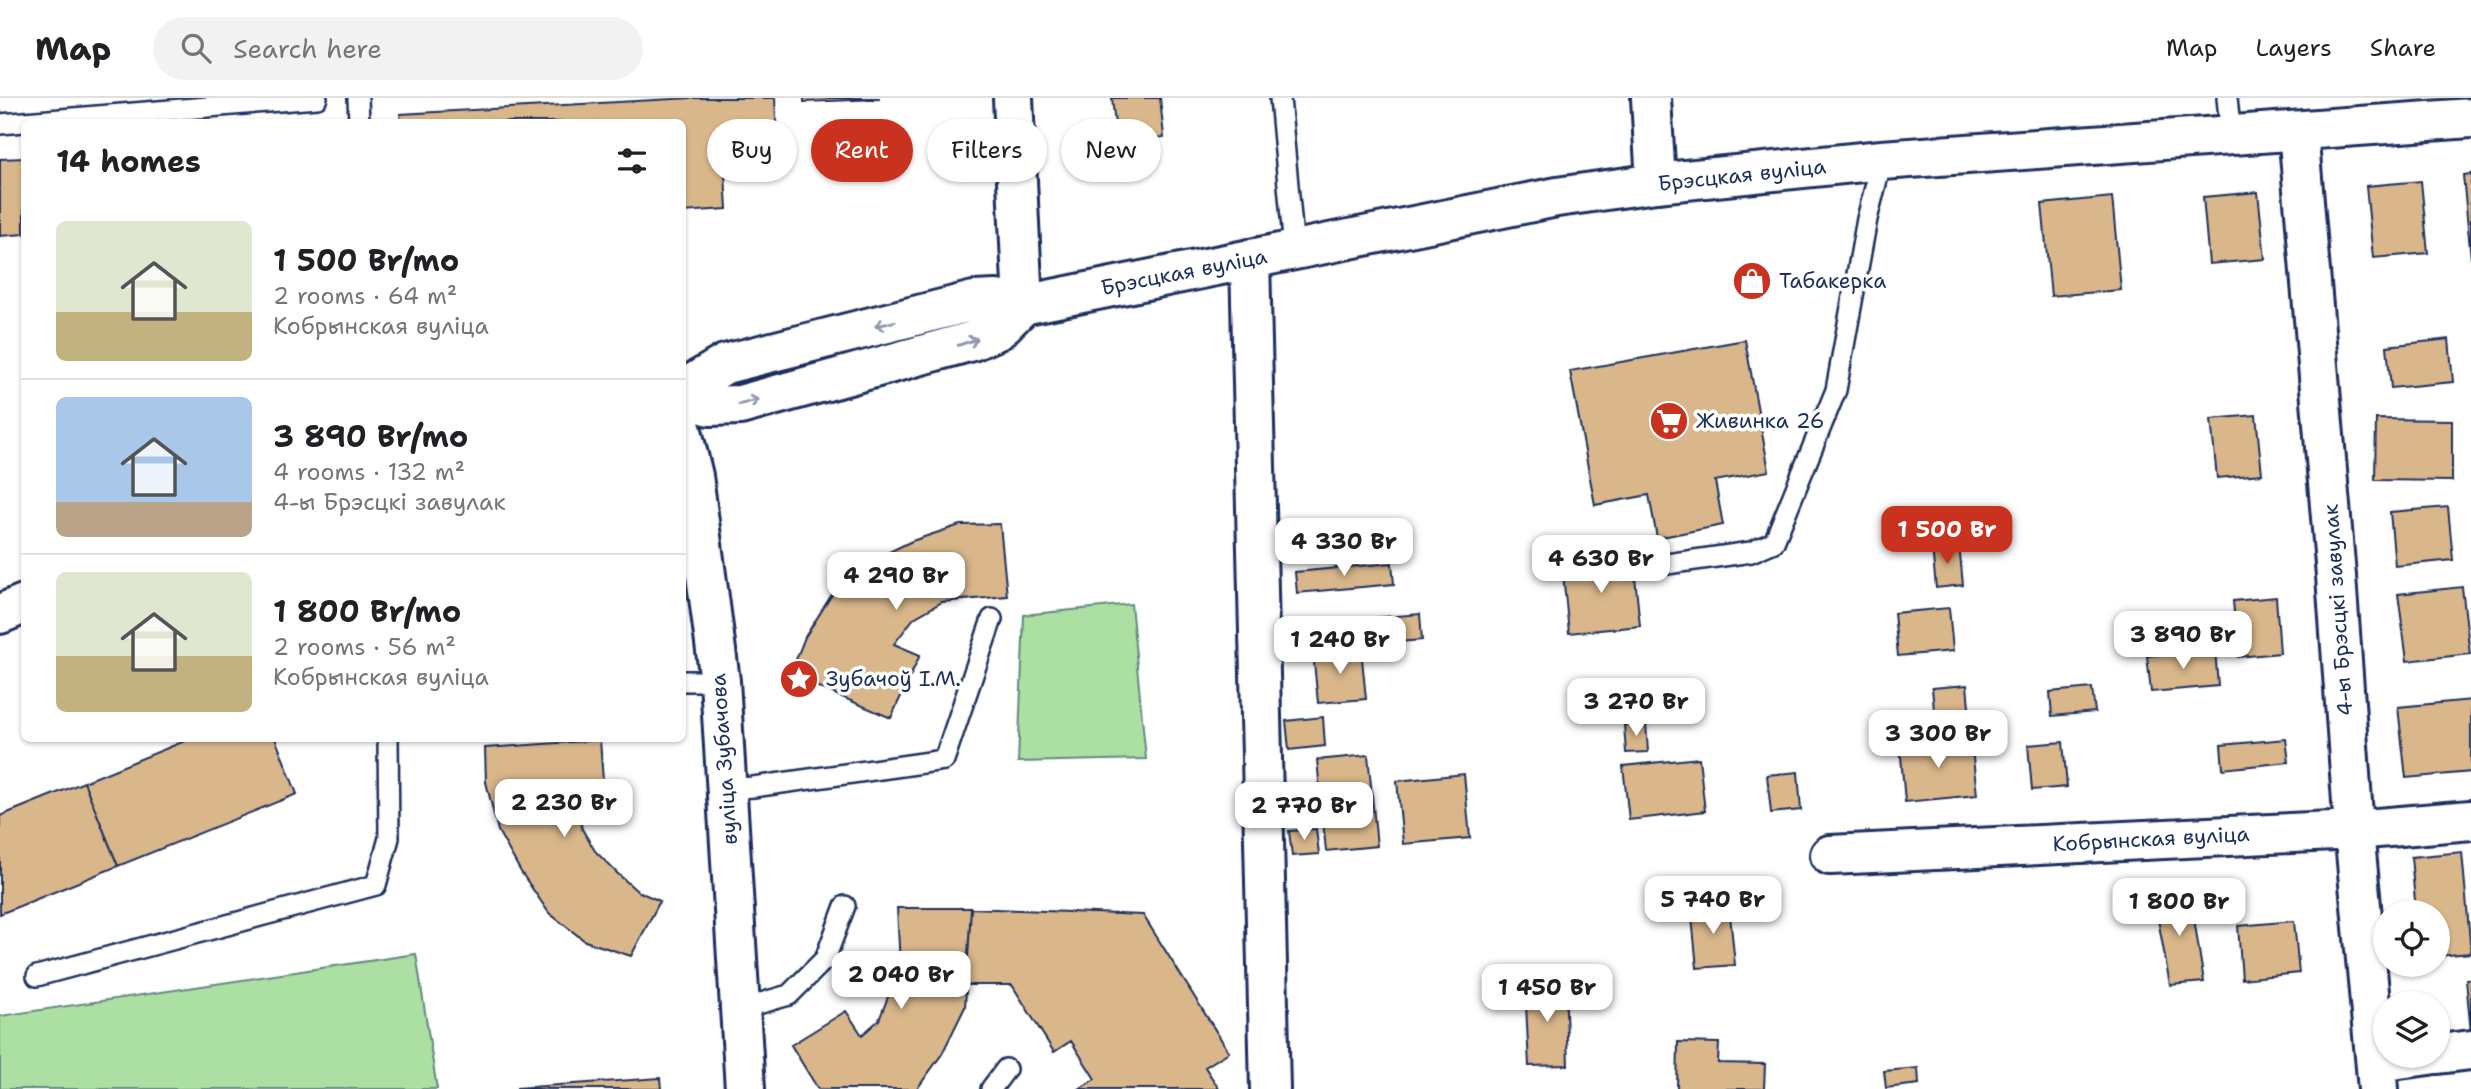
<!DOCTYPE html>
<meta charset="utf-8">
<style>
:root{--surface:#fff;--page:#f2f2f2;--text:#202124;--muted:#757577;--line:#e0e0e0;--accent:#c8321e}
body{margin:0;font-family:"Shantell Sans",sans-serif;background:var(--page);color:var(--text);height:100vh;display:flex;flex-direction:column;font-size:26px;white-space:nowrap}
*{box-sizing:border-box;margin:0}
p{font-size:23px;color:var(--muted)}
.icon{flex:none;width:38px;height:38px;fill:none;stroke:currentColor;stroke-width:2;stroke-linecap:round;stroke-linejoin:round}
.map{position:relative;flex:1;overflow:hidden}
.panel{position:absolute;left:21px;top:21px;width:665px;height:623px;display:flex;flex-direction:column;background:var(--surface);border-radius:10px;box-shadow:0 2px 5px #0004}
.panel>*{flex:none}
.top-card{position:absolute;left:707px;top:21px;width:665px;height:63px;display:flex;gap:14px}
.buttons{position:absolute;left:2373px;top:802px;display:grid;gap:14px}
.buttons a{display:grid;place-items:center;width:77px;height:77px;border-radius:50%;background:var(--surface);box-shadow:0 2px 5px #0004;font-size:35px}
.price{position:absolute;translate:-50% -60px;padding:0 16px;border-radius:14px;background:#fff;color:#222;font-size:23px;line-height:46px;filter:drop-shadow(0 2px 4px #0008)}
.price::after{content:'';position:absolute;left:50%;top:42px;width:21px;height:16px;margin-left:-10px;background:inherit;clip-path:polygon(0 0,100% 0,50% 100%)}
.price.current{background:var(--accent);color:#fff}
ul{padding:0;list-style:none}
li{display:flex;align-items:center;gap:21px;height:175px;padding:0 35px}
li+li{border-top:2px solid var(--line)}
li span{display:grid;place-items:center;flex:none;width:196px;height:140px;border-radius:10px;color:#555}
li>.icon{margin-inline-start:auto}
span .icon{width:84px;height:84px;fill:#fffc;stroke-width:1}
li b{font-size:30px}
h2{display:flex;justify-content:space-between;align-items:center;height:84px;padding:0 35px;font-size:30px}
.chip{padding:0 24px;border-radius:32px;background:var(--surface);box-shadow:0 2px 5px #0004;font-size:24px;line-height:63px}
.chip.current{background:var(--accent);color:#fff}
header{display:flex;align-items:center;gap:42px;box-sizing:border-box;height:98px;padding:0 35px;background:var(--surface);border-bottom:2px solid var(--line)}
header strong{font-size:33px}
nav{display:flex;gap:38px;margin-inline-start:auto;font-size:24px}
.search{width:490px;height:63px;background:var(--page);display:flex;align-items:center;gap:18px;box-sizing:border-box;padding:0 24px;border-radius:38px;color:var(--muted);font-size:26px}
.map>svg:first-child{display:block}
</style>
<header>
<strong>Map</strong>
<div class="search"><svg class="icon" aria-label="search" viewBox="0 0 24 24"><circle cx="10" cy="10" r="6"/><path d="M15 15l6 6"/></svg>Search here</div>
<nav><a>Map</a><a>Layers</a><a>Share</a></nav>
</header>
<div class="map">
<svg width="2471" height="991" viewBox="0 0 2471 991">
<rect width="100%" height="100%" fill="#fff"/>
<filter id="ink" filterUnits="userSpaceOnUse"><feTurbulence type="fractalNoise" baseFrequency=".0143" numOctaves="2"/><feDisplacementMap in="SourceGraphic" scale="14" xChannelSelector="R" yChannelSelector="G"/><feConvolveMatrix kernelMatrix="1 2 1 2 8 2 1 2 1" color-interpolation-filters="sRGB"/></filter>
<g filter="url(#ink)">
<!-- green -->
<path fill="#abe0a2" stroke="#638880" stroke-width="2" d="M1131,506L1146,661L1018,664L1024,517Z
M416,856L437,991H0V918Z"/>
<!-- building -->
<path fill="#d9b78b" stroke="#1b2f5e" stroke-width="2" d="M691,0H775L779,72L725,76L727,111L682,114V24H401L400,16Z
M804,0H879V1L804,4Z
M1112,0H1160L1164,39L1117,45Z
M24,60V136L0,138V61Z
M2471,76V161L2463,77Z
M2421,83L2428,155L2373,160L2366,88Z
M2258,94L2265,161L2209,166L2203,99Z
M2112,99L2121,192L2051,198L2042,106Z
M2449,241L2453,284L2391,290L2387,248Z
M1745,242L1769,373L1715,383L1723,427L1657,440L1649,397L1595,407L1570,273Z
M2256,317L2262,376L2217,380L2211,321Z
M2376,321L2452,322V383L2375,382Z
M2448,409L2453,462L2395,468L2390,414Z
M1000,426L1007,498L942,504L914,520L894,546L920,557L891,620L790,577L805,539L831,498L864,466L912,443L960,427Z
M1959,446L1963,487L1936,490L1932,449Z
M1633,459L1640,528L1569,535L1562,466Z
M1392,465L1394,486L1297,495L1295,474Z
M2462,489L2470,556L2407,563L2398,496Z
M2276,499L2280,555L2238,559L2233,503Z
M1949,510L1953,553L1898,558L1894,515Z
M1420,516L1422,542L1375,546L1373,520Z
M1361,550L1366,601L1318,605L1313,554Z
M2215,551L2218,588L2151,594L2147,558Z
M1967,587L1970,620L1935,623L1932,590Z
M2092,590L2095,614L2052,618L2050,594Z
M2471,602V674L2406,680L2398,609Z
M1323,619L1325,648L1289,652L1286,623Z
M1646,625L1648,654L1626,655L1624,627Z
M192,640H275L297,696L118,768L84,684Z
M1971,641L1977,697L1905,704L1900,647Z
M2286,641L2289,664L2223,671L2221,647Z
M600,642L605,710L578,713L582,731L595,753L617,775L637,793L660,803L631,858L585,843L549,815L521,774L498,733L486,684L485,650Z
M2063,644L2067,689L2032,692L2028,647Z
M1368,657L1377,748L1326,753L1317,662Z
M1699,660L1705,713L1629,722L1623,668Z
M1798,674L1801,712L1771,715L1767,677Z
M1464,676L1470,740L1403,746L1397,683Z
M84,684L118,768L0,816V718Z
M1316,731L1319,756L1292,758L1289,733Z
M2462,754L2471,855L2438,858V814H2416L2411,759Z
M2153,794L2190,795L2204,884L2170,887Z
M1729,806L1735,867L1697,870L1691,809Z
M897,810H971L965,909L942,956L917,991H818L791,947L846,913L862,937L879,922L900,868Z
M971,810L1143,817L1229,954L1205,969L1219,991H1079L1095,981L1071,943L1054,954L1012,887H966Z
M2294,823L2299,875L2242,881L2238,828Z
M2466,881H2471V936Z
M1565,885L1568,967L1529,968L1525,886Z
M1678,944L1719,945L1718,965L1765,966L1764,991H1677Z
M1918,970L1919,986L1886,990L1884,973Z
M660,980L661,991H517V990Z"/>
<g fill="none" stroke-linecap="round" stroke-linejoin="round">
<!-- service casing -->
<g stroke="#1b2f5e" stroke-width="24">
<path id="service" d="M358,0L359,24
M1280,0L1294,152
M2227,0L2231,38
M0,26L317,0
M1660,467L1751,454L1774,444L1836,292L1867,121L1882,62
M682,583H720
M727,691L753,689L944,662L992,521
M37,878L376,787L389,740L388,640
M740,911L789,897L825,861L845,808
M991,991L1006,971"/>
</g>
<!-- minor casing -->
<g stroke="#1b2f5e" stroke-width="44">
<path id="minor" d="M1651,0L1656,85
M2298,33L2336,478L2354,732L2378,991
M1250,161L1270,991
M682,292L725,266L974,203L996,202L1023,207
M682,299L710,308L740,307L972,243L998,232L1023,207
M682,333L693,378L720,583L745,991
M0,516L24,506
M1830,757L2354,732L2471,722
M2438,956L2471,952
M2377,964L2429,957"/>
</g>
<!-- tertiary casing -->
<g stroke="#1b2f5e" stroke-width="44">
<path id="tertiary" d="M1013,0L1023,207L1557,99L1656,85L1882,62L2471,20"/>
</g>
<!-- service -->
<use href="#service" stroke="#fff" stroke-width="19"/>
<!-- minor -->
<use href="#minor" stroke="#fff" stroke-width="38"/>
<!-- tertiary -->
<use href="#tertiary" stroke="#fff" stroke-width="38"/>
</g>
<!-- one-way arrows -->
<defs><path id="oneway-shaft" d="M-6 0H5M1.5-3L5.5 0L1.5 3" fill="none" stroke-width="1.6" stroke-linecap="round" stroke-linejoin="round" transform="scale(1.75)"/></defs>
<g stroke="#8d97ae">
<use href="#oneway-shaft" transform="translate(885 226) rotate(166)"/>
<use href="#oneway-shaft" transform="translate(968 244) rotate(-19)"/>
<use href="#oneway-shaft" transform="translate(749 304) rotate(-14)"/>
</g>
</g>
<!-- icons -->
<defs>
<g id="shop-disc" transform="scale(2.0125)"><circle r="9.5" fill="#c8321e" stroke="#fff"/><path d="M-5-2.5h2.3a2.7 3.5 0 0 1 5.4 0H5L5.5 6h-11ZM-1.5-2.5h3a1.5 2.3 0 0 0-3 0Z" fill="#fff"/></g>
<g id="supermarket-disc" transform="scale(2.0125)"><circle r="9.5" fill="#c8321e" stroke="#fff"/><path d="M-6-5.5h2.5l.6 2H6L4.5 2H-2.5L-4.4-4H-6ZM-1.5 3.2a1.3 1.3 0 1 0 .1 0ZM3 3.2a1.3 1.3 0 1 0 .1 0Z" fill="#fff"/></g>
<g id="sight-disc" transform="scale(2.0125)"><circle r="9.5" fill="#c8321e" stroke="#fff"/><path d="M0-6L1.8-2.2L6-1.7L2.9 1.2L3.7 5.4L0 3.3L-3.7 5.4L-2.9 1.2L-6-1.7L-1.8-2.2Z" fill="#fff"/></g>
</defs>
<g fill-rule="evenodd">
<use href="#shop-disc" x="1752" y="183"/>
<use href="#supermarket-disc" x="1669" y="323"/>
<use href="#sight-disc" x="799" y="581"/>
</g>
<g text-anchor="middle" stroke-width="7" stroke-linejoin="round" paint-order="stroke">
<!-- street labels -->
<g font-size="21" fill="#1b2f5e" stroke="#fff">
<text transform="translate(1742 77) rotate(-6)" y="7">Брэсцкая вуліца</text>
<text transform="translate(1184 174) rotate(-11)" y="7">Брэсцкая вуліца</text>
<text transform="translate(2338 512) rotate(-94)" y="7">4-ы Брэсцкі завулак</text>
<text transform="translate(724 661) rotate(-94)" y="7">вуліца Зубачова</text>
<text transform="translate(2151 741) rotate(-3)" y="7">Кобрынская вуліца</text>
</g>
<!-- poi labels -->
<g font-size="21" fill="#1b2f5e" stroke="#fff" text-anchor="start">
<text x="1779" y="190">Табакерка</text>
<text x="1696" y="330">Живинка 26</text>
<text x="826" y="588">Зубачоў І.М.</text>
</g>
</g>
</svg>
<div class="buttons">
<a><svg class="icon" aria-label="locate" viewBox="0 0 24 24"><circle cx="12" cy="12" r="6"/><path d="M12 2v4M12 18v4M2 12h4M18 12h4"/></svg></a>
<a><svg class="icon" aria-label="layers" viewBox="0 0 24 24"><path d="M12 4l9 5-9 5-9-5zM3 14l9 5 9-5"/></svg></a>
</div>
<b class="price current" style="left:1947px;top:468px">1 500 Br</b>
<b class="price" style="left:1344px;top:480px">4 330 Br</b>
<b class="price" style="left:1601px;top:497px">4 630 Br</b>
<b class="price" style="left:896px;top:514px">4 290 Br</b>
<b class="price" style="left:2183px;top:573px">3 890 Br</b>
<b class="price" style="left:1340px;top:578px">1 240 Br</b>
<b class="price" style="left:1636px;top:640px">3 270 Br</b>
<b class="price" style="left:1938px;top:672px">3 300 Br</b>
<b class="price" style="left:564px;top:741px">2 230 Br</b>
<b class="price" style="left:1304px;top:744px">2 770 Br</b>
<b class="price" style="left:1713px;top:838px">5 740 Br</b>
<b class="price" style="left:2179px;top:840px">1 800 Br</b>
<b class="price" style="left:901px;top:913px">2 040 Br</b>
<b class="price" style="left:1547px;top:926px">1 450 Br</b>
<div class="top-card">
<a class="chip">Buy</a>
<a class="chip current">Rent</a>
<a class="chip">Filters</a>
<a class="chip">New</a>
</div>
<section class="panel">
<h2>14 homes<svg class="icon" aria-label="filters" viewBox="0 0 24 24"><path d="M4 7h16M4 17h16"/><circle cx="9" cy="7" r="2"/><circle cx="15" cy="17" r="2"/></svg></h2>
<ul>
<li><span style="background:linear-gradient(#dfe7d0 65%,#c2b280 0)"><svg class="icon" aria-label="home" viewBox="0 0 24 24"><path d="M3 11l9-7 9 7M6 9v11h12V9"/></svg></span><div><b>1 500 Br/mo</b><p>2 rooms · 64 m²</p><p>Кобрынская вуліца</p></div></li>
<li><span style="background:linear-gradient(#a9c7e8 75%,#b9a48a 0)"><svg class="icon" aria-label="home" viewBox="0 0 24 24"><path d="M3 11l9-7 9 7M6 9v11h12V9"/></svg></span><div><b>3 890 Br/mo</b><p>4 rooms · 132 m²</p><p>4-ы Брэсцкі завулак</p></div></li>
<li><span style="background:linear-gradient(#dfe7d0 60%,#c2b280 0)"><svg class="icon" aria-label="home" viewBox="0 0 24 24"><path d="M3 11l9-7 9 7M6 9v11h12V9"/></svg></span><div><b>1 800 Br/mo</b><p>2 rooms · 56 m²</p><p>Кобрынская вуліца</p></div></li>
</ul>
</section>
</div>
